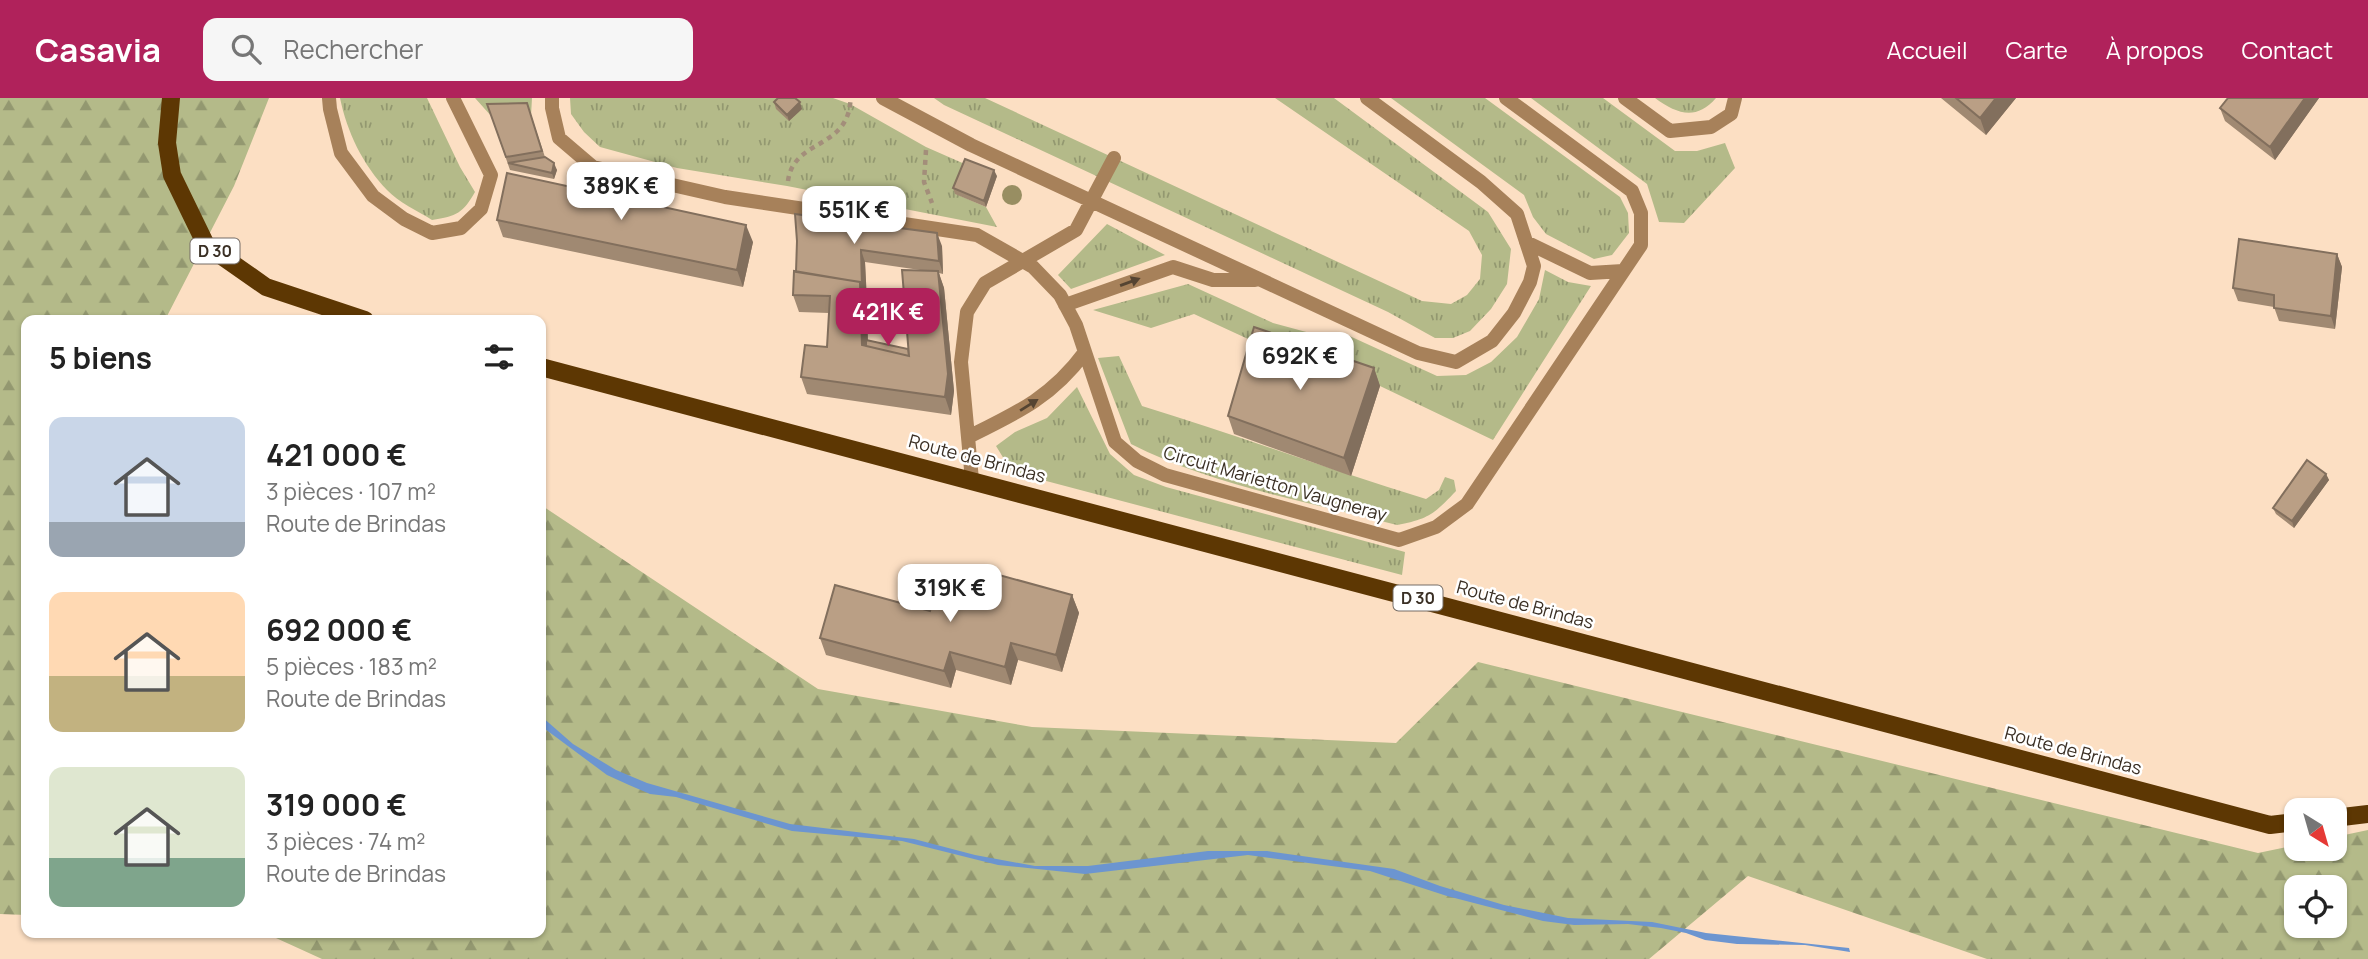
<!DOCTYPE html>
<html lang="fr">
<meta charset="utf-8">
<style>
:root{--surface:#fff;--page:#f6f6f6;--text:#222;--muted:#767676;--accent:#b0225b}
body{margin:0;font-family:Manrope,sans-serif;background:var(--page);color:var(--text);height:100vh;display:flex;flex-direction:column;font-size:26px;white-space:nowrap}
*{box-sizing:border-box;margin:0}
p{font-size:23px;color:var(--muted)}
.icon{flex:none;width:38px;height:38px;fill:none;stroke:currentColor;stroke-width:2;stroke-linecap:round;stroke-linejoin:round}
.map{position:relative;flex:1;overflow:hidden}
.side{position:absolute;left:21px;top:217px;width:525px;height:623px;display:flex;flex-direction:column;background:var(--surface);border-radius:14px;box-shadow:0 2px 5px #0004}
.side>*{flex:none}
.needle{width:46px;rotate:143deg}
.buttons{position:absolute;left:2284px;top:700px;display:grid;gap:14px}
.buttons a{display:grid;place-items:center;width:63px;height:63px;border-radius:14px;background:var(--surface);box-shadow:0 2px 5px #0004;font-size:35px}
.price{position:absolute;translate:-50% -60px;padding:0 16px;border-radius:14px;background:#fff;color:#222;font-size:23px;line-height:46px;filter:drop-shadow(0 2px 4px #0008)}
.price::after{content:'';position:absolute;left:50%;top:42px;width:21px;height:16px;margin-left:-10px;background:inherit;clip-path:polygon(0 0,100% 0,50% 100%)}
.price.current{background:var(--accent);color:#fff}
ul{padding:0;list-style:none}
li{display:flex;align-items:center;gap:21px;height:175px;padding:0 28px}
li span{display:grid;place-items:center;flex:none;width:196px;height:140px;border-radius:14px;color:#555}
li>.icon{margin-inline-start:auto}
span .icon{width:84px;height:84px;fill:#fffc;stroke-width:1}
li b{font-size:30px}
h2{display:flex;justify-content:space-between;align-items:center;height:84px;padding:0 28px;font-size:30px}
header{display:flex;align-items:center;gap:42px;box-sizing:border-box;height:98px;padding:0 35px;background:var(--accent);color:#fff}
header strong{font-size:33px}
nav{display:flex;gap:38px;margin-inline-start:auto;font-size:24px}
.search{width:490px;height:63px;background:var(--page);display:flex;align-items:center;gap:18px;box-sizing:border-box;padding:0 24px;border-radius:14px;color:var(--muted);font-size:26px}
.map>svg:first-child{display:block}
</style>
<header>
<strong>Casavia</strong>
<div class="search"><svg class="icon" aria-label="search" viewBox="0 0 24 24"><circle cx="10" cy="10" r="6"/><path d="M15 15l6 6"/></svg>Rechercher</div>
<nav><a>Accueil</a><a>Carte</a><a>À propos</a><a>Contact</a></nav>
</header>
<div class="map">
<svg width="2368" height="861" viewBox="0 0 2368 861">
<defs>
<pattern id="grass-tufts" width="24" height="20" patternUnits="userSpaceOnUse" patternTransform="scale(1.75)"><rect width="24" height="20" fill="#b4ba89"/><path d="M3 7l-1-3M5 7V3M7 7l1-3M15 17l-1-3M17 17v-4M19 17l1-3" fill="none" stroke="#939870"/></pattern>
<pattern id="forest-firs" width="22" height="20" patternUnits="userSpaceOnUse" patternTransform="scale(1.75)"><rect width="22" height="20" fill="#b4ba89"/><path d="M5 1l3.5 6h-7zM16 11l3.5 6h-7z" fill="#939870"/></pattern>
</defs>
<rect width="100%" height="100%" fill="#fcdfc3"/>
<!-- grass -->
<path fill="url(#grass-tufts)" d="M340,0H427L460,69L475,94C463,115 457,118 432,122C418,113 398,104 387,92C363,67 347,34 340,0Z
M475,0H532L531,18L492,19Z
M570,0H833L850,6L926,49L967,67L956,96L986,109L997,129L787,88L677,70L600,49L584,34L571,16Z
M934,0H985L1422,203L1451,206L1467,197L1480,181L1482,157L1469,133L1275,0H1334L1488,114L1511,151L1507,186L1491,211L1470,233L1453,240H1435L1388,214L944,7Z
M1391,0H1485L1620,99L1628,115L1629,135L1612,157L1594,161L1546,136L1533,119L1524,97Z
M1531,0H1603L1675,53H1697L1725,45L1735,70L1684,125L1659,124L1647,86Z
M1655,0H1716C1696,23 1677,16 1655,0Z
M1107,126L1165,157L1071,191L1058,177Z
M1545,172L1568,184L1591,188L1493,342L1380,288L1261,247L1194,216L1151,230L1093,212L1188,186L1273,225L1310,235H1343L1437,278L1466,277L1491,264L1517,239L1539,201Z
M1119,258L1142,308C1237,337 1331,372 1426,401L1439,392L1445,379L1454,382L1456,393C1434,416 1429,421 1397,427C1309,404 1211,387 1131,346L1098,260Z
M1077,289L1110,356L1134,377L1166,389L1405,454L1402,477L1012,374L996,348L1015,334L1047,320Z"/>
<!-- forest -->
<path fill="url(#forest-firs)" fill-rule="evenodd" d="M0,0H269L234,88L165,222H26V817L0,816Z
M541,407L818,591L1032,629L1396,645L1478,564L2258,755L2296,747V751H2334L2335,739L2368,732V861H1987L1748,778L1649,861H322L265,835H541ZM2296,789H2334V828H2296Z"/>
<!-- water -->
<path fill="#6c95d0" d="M541,618L573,646L616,672L647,685L790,726L914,741L975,757L1035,768H1088L1208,753H1267L1394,771L1440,788L1504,807L1568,820L1652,824L1706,835L1849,850L1850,854L1805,847L1737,846L1705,842L1686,835L1661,830L1628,826L1574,827L1543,823L1447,798L1370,773L1248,757L1085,776L998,767L902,743L792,733L676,699L650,696L629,687L607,677L541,628Z"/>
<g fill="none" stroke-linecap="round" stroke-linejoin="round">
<!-- path -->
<path stroke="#a38e7a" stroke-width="4.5" stroke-dasharray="5 5" stroke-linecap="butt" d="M926,52L924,84L932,105
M788,83C793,45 837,50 848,16C850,11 850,5 851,0"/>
<!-- lane -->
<path stroke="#a7815a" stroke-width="14" d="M329,0L330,11L341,55L373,98L404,121L432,135L461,130L481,111L491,77L453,0
M552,0V10L559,40L593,69L725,99L977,137L1033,169L1060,197L1076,227L1115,344L1137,363L1165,377L1399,442L1436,429L1467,406L1641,147V115L1632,93L1506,0
M883,0L971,47L1418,255L1456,264L1492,243L1514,215L1530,184L1534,168L1517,116L1481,84L1367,0
M1625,0L1670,33L1711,29L1731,16L1735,0
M1526,144L1590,175L1623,173
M1065,207L1173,169L1213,182H1255
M968,339C1017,315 1052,299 1085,254
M972,382L961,264L967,214L985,185L1076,132L1114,60"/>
<!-- primary -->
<path stroke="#5d3703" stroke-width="18" d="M171,0L167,45L172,77L206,147L266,189L365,222
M541,269L2270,727L2296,724
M2334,720L2368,716"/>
</g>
<!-- trees -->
<circle fill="#988e62" cx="1012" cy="97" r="10"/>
<!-- wall -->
<path fill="#a08972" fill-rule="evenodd" d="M1941,0H2016L1986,37Z
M2319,0L2275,62L2225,23L2220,10Z
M774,4L802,11L789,23L776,11Z
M527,5L545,59L557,72L554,81L510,72L487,6Z
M997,78L986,109L955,96L953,90Z
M497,122L753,144L743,189L503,139Z
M797,143L942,148L943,176L939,175L944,190L954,293L951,317L807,296L801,279L827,249L829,215L799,214L793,197L796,174ZM865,164L920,172L908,251L868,242Z
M2337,156L2342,169L2335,231L2279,223L2274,209L2238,203L2233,190Z
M1374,270L1380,288L1351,378L1234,336L1228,318Z
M2326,376L2329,382L2294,430L2276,416L2273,410Z
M1072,497L1079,515L1062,574L1018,562L1011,587L956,572L951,590L826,557L820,540L930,513Z"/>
<!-- shaded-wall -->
<path fill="#826f5d" d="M1996,0H2016L1986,37L1980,20Z
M2305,0H2319L2275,62L2270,49Z
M800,4L802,11L789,23L787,17Z
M554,65L557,72L554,81L552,75Z
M994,72L997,78L986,109L984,103Z
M746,127L753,144L743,189L737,172Z
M937,135L942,148L943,176L939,163Z
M861,152L865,164L867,202L862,189Z
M2337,156L2342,169L2335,231L2331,218Z
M938,173L944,190L954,293L951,317L945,299Z
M860,184L867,202L868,259L862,247Z
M1374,270L1380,288L1351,378L1344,360Z
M2326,376L2329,382L2294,430L2292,423Z
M1072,497L1079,515L1062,574L1056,557Z
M1011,545L1018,562L1011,587L1005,569Z
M950,554L956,572L951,590L944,573Z"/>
<!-- building -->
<path fill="#ba9f85" stroke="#826f5d" stroke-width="2" d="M778,0H795L800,4L787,17L774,4Z
M1956,0H1996L1980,20Z
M2228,0H2305L2270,49L2220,10Z
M527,5L542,53L506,59L487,6Z
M545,59L554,65L552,75L508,65Z
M965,61L994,72L984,103L953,90Z
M507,75L746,127L737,172L497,122Z
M795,116L937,135L939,163L861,152L862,189L860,184L796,174L797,143Z
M2239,141L2337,156L2331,218L2274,210V197L2233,190Z
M902,172L938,173L948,276L945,299L801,279L805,247L827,249L830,198L793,197L794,173L860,184L862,247L909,258Z
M1254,229L1374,270L1344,360L1228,318Z
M866,242L908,251L909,258L866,248Z
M2307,362L2326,376L2292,423L2273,410Z
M999,477L1072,497L1056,557L1011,545L1005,569L950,554L944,573L820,540L835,487L930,513L936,491L990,506Z"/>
<!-- one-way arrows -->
<defs><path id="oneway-solid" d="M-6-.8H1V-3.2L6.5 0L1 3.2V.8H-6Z" transform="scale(1.75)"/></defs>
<g fill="#554432">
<use href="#oneway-solid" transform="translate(1130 184) rotate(-20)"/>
<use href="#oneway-solid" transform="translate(1029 307) rotate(-32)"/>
</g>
<g text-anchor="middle" stroke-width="5" stroke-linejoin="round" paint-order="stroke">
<!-- shield labels -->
<g fill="#fff" stroke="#756d66" stroke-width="2">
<rect x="190.5" y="140.5" width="49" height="25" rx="5"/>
<rect x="1393.5" y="487.5" width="49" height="25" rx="5"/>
</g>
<g font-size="16" font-weight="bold" fill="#3a2f24">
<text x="215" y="159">D 30</text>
<text x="1418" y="506">D 30</text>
</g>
<!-- street labels -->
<g font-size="18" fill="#3a2f24" stroke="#fff">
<text transform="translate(977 361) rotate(15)" y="6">Route de Brindas</text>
<text transform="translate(1275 386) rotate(16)" y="6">Circuit Marietton Vaugneray</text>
<text transform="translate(1525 507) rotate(15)" y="6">Route de Brindas</text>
<text transform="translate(2073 653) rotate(15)" y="6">Route de Brindas</text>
</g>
</g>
</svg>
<div class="buttons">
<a><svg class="needle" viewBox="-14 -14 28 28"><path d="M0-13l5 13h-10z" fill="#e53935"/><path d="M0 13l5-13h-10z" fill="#767676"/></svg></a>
<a><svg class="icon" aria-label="locate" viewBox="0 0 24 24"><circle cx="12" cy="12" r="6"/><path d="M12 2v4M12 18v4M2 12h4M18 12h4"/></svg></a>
</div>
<b class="price" style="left:621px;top:124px">389K €</b>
<b class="price" style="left:854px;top:148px">551K €</b>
<b class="price current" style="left:888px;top:250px">421K €</b>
<b class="price" style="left:1300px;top:294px">692K €</b>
<b class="price" style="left:950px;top:526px">319K €</b>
<section class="side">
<h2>5 biens<svg class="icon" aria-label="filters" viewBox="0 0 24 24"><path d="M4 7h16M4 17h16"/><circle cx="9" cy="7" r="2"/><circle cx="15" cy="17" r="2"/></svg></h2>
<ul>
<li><span style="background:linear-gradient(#c9d6e8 75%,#9aa5b1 0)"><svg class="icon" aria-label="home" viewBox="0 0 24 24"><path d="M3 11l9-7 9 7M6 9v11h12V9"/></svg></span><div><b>421 000 €</b><p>3 pièces · 107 m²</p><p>Route de Brindas</p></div></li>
<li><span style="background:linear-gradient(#ffd9b3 60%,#c2b280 0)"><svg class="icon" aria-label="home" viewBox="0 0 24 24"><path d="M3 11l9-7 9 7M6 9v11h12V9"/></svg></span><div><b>692 000 €</b><p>5 pièces · 183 m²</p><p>Route de Brindas</p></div></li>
<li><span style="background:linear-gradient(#dfe7d0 65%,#7fa58c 0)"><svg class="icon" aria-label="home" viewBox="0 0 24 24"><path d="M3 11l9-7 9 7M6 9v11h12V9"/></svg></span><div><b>319 000 €</b><p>3 pièces · 74 m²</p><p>Route de Brindas</p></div></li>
</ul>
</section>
</div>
